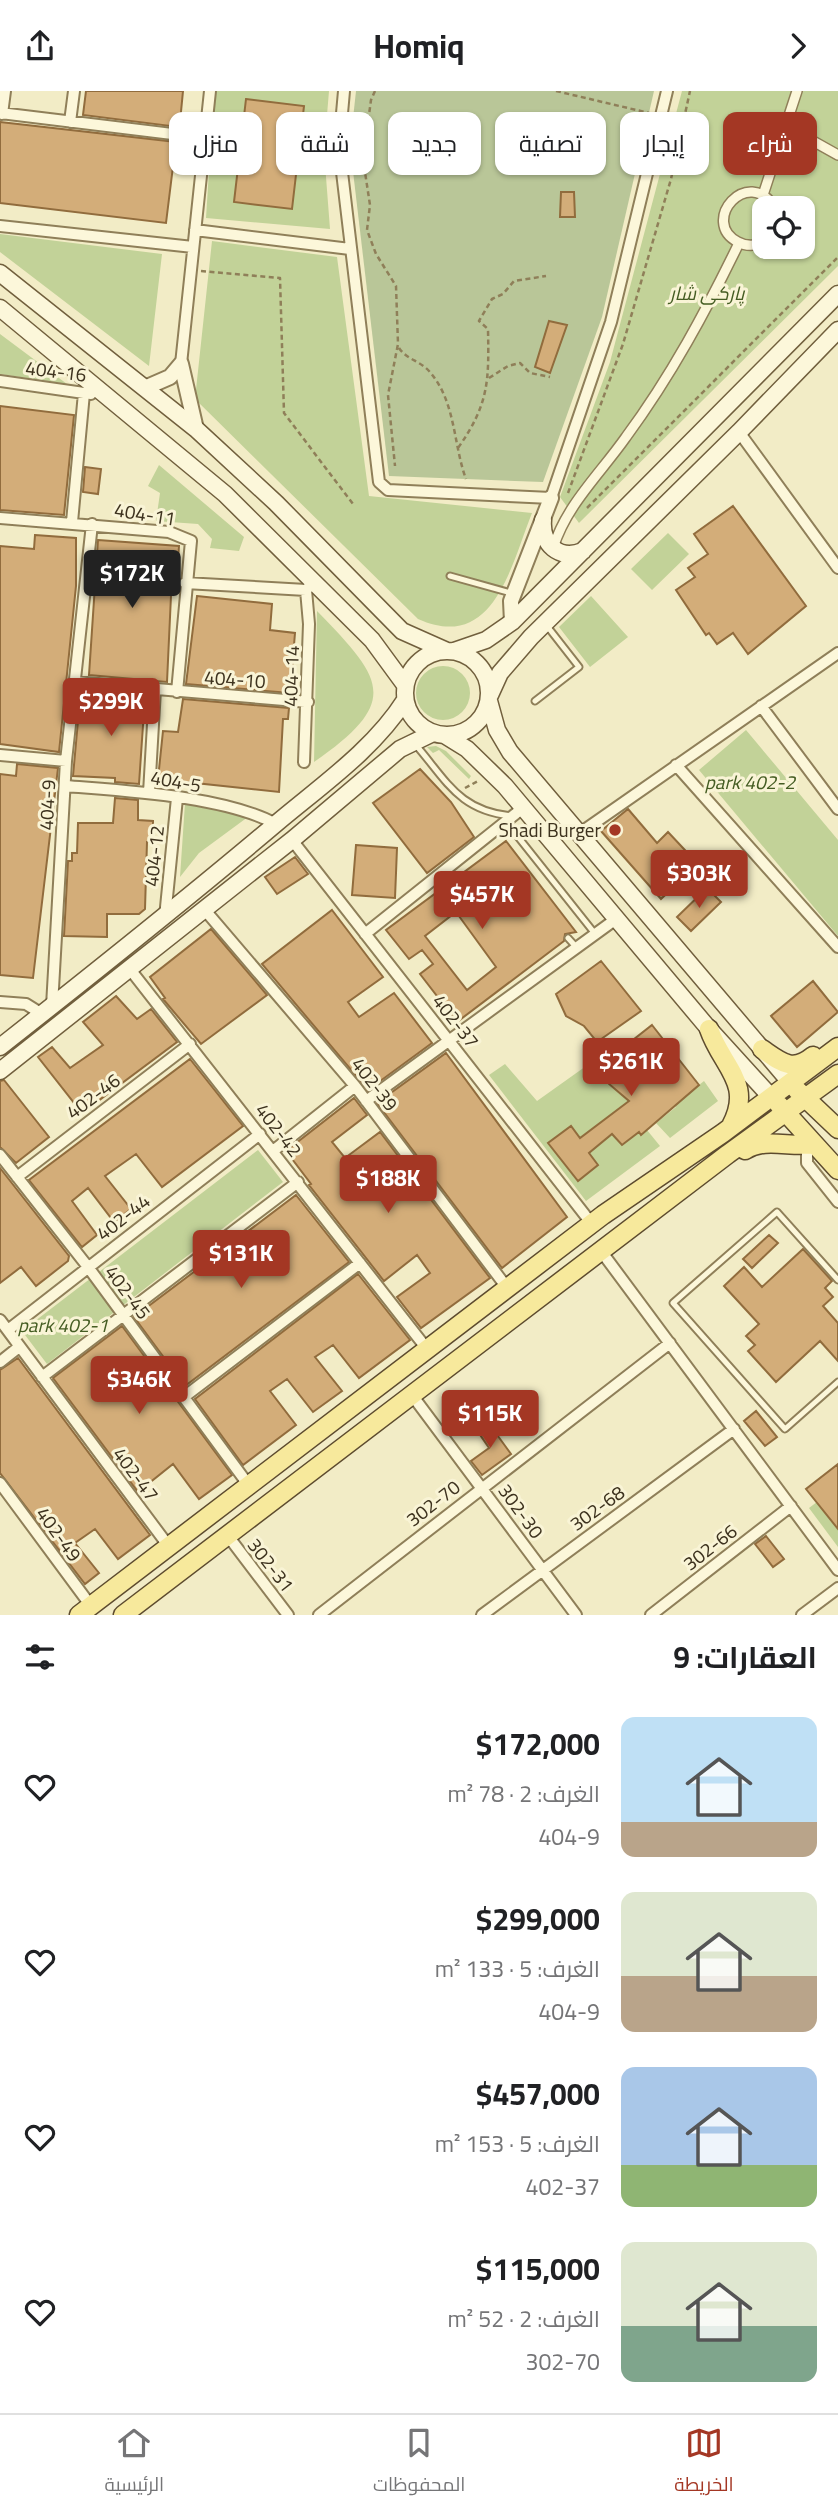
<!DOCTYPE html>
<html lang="ar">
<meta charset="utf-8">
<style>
:root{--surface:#fff;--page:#f2f2f2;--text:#202124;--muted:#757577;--line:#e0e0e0;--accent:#a43724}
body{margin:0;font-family:Georgia,Cairo,serif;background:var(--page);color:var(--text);direction:rtl;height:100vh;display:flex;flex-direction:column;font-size:26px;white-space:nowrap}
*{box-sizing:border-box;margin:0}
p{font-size:23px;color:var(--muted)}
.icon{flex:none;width:38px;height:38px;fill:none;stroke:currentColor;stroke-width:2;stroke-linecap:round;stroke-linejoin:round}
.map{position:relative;height:1524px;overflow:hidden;direction:ltr}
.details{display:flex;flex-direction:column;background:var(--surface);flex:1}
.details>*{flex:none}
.banner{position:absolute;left:21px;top:21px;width:796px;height:63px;direction:rtl;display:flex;gap:14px}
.fabs{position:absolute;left:752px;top:105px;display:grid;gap:14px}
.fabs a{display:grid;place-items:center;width:63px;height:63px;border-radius:14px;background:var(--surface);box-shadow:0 2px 5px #0004;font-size:35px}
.price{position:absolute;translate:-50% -60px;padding:0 16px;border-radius:7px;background:var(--accent);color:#fff;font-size:23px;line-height:46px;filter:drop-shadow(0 2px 4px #0008)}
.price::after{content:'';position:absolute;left:50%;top:42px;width:21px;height:16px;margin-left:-10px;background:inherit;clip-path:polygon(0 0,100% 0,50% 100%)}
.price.active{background:#222;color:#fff}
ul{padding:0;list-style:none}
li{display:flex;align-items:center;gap:21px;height:175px;padding:0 21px}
li span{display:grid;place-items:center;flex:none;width:196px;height:140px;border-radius:14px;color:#555}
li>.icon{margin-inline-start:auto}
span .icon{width:84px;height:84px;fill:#fffc;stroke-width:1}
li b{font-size:30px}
h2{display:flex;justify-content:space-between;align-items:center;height:84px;padding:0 21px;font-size:30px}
.tag{padding:0 24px;border-radius:14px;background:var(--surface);box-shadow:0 2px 5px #0004;font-size:24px;line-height:63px}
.tag.active{background:var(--accent);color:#fff}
header{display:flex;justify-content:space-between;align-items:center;height:91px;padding:0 21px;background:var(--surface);font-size:32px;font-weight:700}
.tabs{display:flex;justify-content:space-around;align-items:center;height:98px;border-top:2px solid var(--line);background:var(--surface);font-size:19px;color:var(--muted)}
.tabs a{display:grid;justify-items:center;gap:4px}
.tabs .active{color:var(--accent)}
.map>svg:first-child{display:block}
</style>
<header><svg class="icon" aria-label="forward" viewBox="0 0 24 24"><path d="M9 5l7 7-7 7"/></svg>Homiq<svg class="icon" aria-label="share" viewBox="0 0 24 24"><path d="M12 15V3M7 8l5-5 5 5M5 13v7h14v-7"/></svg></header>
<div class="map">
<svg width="838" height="1524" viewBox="0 0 838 1524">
<rect width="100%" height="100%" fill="#f2ecc6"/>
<!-- green -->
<path fill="#c2d298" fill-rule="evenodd" d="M214,0H329L324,60L330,138L206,127Z
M682,0H838V175L579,432L560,406L610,271ZM765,117H803V156H765Z
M0,143L162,163L149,275L0,161Z
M212,150L337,166L369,405L532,422C511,474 494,562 418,528L195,308Z
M0,243L67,293L0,283Z
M159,374L244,446L239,460L210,457L212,448L198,433L156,430L160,402L148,395Z
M668,442L689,463L652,499L631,478Z
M591,505L628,546L590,576L559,536Z
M317,520C383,588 402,610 314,671Z
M416 602a27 27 0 1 1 54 0a27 27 0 1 1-54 0Z
M746,639L838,749V845L699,679Z
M436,655L446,660L471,685L469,688L439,659L433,662L427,656Z
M185,712L256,720L199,762L180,786Z
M596,968C607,982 609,995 623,1005L646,988L650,994L580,1047L571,1035L548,1052L577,1090L598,1074L589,1062L612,1043L622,1054L639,1041L641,1043L647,1039L660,1055L586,1110L489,984L505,973L537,1010Z
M704,990L718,1010L670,1047L656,1032L676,1016L672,1011L679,1010Z
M258,1059L283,1091L47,1273L22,1240Z
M838,1395V1456L809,1417Z"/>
<!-- cemetery -->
<path fill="#b9c698" d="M356,0H654L602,226L543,391L389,385L350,55Z"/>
<!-- building -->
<path fill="#d3ad79" stroke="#916c3d" stroke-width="2" fill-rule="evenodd" d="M86,0H183L180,31L178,36L83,24Z
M246,8L304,15L292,118L234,111Z
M0,31L176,51L166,132L0,112Z
M561,101H574L575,126H560Z
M549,230L567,234L550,282L535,276Z
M0,315L74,324L64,424L0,419Z
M85,376L101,378L98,403L83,401Z
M733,415L806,515L748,563L733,542L717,553L709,542L706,544L676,499L695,486L688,477L708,463L694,443Z
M35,444L76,447V495L59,661L0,653V455L34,458Z
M98,449L179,455L177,483H172L167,591L89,584Z
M197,505L272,513L270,539L295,542L290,602L186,593Z
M88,600L145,605L139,693L115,691V687L73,685L78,630L86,631Z
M183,608L289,617L288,628H283L279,701L158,688L163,640L178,641Z
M17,673L58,677L33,887L0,884V683L16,685Z
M420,678L451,711L474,746L427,782L373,712Z
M115,707L138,709V729L153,730V751H147L145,818L139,823H107V846L64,845L68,770H72V762H77L78,732H113Z
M628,718L657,752L668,741L698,773L661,808L601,740Z
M506,750L576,841L565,843L564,850L457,931L420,883L433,873L422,859L409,868L386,839ZM456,821L496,876L467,899L425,845Z
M356,754L397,757L395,807L352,804Z
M295,766L308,783L277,803L265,786Z
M707,797L721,811L691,840L677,826Z
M332,819L383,886L348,911L359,926L394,902L432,952L368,999L262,873Z
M211,838L267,904L201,953L163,908L165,907L150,886Z
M601,870L641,920L597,951L584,935L566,925L556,903Z
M813,890L838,921L797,956L771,925Z
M116,905L137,928L151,918L177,951L82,1022L38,966L52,956L70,977L103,954L83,931Z
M652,934L699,994L641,1044L639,1041L622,1054L612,1043L589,1062L598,1074L578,1090L548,1052L571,1035L580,1047L629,1010L609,993L601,974Z
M446,962L567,1126L502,1177L377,1012Z
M190,968L243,1035L162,1096L136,1063L105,1085L131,1118L114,1131L88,1097L72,1110L97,1144L82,1156L29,1089Z
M4,989L49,1046L16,1072L0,1056V990Z
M354,1007L367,1024L332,1051L345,1067L380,1041L490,1187L421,1237L397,1206L430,1182L417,1164L384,1190L309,1094L311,1093L286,1060Z
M0,1077L69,1165L68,1170L36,1195L21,1176L0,1192Z
M296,1104L349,1171L185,1295L134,1226Z
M769,1144L778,1152L752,1177L743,1168Z
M803,1158L832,1190L825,1197L833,1206L823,1215L838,1232V1270L820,1250L776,1291L748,1260L755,1254L746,1245L759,1233L724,1195L744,1176L762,1196Z
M358,1183L410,1249L359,1287L333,1254L315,1266L342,1300L313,1321L287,1288L270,1300L296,1334L243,1374L195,1308Z
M122,1235L232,1384L199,1408L173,1373L138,1401L53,1287Z
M18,1267L150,1444L118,1468L95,1438L75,1452L99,1482L85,1493L0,1382V1279Z
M756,1320L777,1346L765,1355L744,1330Z
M487,1330L511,1363L482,1384L471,1370L489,1357L476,1338Z
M838,1373V1438L806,1398Z
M766,1445L784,1468L773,1476L755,1453Z"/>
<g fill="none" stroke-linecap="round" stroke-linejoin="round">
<!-- service casing -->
<g stroke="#8f7f59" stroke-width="9">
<path id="service" d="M450,485L511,502
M535,610L579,576L547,535
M415,653C447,690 459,720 512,725
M507,732L596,844
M568,847L578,858
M838,1189L777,1121L673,1212L785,1338L838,1291"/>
</g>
<!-- pedestrian casing -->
<g stroke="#8f7f59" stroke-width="12">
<path id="pedestrian" d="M786,35L838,64
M763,104L797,0
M765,151C756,155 747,156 738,151C699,131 748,73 775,117
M553,457C567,413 600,383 626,346C671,285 706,220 739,152"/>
</g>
<!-- minor casing -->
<g stroke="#8f7f59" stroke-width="14">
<path id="minor" d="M344,0L339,56L379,391L388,399L551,407L611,231L667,0
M0,22L205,47
M2,23L5,0
M70,31L74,0
M0,135L193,156
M195,139L350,158
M181,273L210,0
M0,290L91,303
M739,341L838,477
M0,427L169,441L191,450L177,601
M72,431L84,302
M185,492L306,499L310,495
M75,591L308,611
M761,615L838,718
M0,664L66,670
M304,671L309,533L306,499
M676,674L838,856
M66,695C126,700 224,705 276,733
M149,702L155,599
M580,742L838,562
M292,749L592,1133
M204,818L355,995L508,1198
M165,826L177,707
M365,843L524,716
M129,877L427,1258
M0,911L26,913L42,923
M52,915L66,670L92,433
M366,1010L616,828
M814,1053L807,1061V1072L838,1111
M273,1060L355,995
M0,1064L88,1176L250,1396
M17,1086L190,953
M601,1160L838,1479
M0,1229L170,1457
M8,1239L260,1043
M0,1271L19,1256
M42,1286L298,1091
M412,1304L576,1524
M184,1306L360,1172
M0,1392L91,1515
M228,1445L288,1524
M319,1524L670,1252
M482,1524L734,1338
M651,1524L791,1415
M802,1524L838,1497"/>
</g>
<!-- tertiary casing -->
<g stroke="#8f7f59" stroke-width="18">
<path id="tertiary" d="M181,273L196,338
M147,296L170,286L181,273
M512,531L511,510L551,407"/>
</g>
<!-- secondary casing -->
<g stroke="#715f3d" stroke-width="19">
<path id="secondary" d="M0,182L196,338L276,412L402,540L447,560
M0,217L225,403L372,549L405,594
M543,429C541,453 559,470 583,460
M405 602a42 42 0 1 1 84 0a42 42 0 1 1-84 0Z
M454,560L486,549L512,531L838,203
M490,604L500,582L531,546L739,341L838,239
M489,610L497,639L510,661L790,991
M446,645L467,658L505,695L709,938L770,1005
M0,956C94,882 187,808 278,731C322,694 374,658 405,609
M0,980L292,749L400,658L433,642"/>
</g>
<!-- primary casing -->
<g stroke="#5d4b2e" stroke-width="21">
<path id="primary" d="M709,938C722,976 754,992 731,1035
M762,958C781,971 792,982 813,965
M797,999L838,1038
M779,1014L838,1079
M745,1059C766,1046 790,1057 814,1053
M79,1524L603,1124L723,1042L838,956
M123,1524L728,1063L838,983"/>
</g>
<!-- path -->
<path stroke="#8f7f59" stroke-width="2.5" stroke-dasharray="5 3.5" stroke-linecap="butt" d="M375,0L371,9L363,68L370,114L367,139L376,163L396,195L398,253L388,304L395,375
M556,0L649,22
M201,180L280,187L284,322L353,413
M399,257C406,268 420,270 429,280C456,310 453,353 466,388
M489,287L508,275L520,272L530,282L550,286
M458,357C489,313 489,290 488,238L479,230L492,208L503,203L514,190L546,185
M568,402L623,253L671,88L690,0
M587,417L838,166
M465,697L480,689"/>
<!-- service -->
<use href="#service" stroke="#fcf7da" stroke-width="5"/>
<!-- pedestrian -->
<use href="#pedestrian" stroke="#fcf7da" stroke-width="9"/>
<!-- minor -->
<use href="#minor" stroke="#fcf7da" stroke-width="10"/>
<!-- tertiary -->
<use href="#tertiary" stroke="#fcf7da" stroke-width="14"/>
<!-- secondary -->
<use href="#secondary" stroke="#fcf7da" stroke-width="16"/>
<!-- primary -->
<use href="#primary" stroke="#f7e99c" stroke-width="18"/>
</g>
<!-- markers -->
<circle fill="#a43724" stroke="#f9f4d6" stroke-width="2.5" cx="615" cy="739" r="7"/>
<g text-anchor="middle" stroke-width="6" stroke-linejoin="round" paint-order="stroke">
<!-- park labels -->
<g font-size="19" font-style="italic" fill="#455d23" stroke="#f9f4d6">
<text x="707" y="209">پارکی شار</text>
<text x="750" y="698">park 402-2</text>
<text x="63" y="1241">park 402-1</text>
</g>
<!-- street labels -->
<g font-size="19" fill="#3e331f" stroke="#f9f4d6">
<text transform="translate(56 280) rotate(7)" y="7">404-16</text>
<text transform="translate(145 423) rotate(9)" y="7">404-11</text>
<text transform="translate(291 585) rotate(-88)" y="7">404-14</text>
<text transform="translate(235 588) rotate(4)" y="7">404-10</text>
<text transform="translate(176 690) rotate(10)" y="7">404-5</text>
<text transform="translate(47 714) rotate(-87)" y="7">404-9</text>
<text transform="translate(154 765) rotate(-84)" y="7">404-12</text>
<text transform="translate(456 930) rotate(52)" y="7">402-37</text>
<text transform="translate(375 993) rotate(52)" y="7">402-39</text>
<text transform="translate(93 1005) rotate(-37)" y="7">402-46</text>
<text transform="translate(279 1039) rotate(52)" y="7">402-42</text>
<text transform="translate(123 1126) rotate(-38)" y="7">402-44</text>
<text transform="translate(128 1201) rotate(53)" y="7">402-45</text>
<text transform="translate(136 1383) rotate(53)" y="7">402-47</text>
<text transform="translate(433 1412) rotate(-38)" y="7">302-70</text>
<text transform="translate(597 1417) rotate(-36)" y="7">302-68</text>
<text transform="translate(521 1420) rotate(54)" y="7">302-30</text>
<text transform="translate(59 1443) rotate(54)" y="7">402-49</text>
<text transform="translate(710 1456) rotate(-38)" y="7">302-66</text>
<text transform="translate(271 1474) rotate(52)" y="7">302-31</text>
</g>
<!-- poi labels -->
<g font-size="19" fill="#3e331f" stroke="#f9f4d6" text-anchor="end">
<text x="601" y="746">Shadi Burger</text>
</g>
</g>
</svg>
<div class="fabs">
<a><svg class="icon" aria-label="locate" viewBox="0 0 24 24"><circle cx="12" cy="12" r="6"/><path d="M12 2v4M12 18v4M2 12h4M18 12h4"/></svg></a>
</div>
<b class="price active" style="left:132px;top:519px">$172K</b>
<b class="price" style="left:111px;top:647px">$299K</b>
<b class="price" style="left:699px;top:819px">$303K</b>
<b class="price" style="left:482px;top:840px">$457K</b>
<b class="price" style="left:631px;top:1007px">$261K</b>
<b class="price" style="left:388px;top:1124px">$188K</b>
<b class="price" style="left:241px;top:1199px">$131K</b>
<b class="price" style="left:139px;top:1325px">$346K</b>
<b class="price" style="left:490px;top:1359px">$115K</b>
<div class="banner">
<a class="tag active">شراء</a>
<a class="tag">إيجار</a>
<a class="tag">تصفية</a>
<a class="tag">جديد</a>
<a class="tag">شقة</a>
<a class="tag">منزل</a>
</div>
</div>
<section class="details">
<h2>العقارات: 9<svg class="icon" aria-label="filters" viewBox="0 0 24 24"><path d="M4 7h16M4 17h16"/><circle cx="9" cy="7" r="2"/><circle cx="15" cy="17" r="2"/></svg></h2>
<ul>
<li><span style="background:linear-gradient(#bfe0f5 75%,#b9a48a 0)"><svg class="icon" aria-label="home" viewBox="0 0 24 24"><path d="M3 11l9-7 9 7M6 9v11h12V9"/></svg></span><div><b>$172,000</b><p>الغرف: 2 · 78 m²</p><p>404-9</p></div><svg class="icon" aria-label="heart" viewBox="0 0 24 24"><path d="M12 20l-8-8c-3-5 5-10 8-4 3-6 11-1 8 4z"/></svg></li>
<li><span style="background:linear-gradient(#dfe7d0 60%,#b9a48a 0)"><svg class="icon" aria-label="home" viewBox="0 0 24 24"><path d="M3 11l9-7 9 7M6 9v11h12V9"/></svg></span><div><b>$299,000</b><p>الغرف: 5 · 133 m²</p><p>404-9</p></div><svg class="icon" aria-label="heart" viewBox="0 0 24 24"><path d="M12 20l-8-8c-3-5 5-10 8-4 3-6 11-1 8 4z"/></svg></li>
<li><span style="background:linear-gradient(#a9c7e8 70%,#8fb573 0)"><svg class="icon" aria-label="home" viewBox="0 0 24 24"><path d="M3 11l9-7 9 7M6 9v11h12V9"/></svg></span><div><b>$457,000</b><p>الغرف: 5 · 153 m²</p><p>402-37</p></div><svg class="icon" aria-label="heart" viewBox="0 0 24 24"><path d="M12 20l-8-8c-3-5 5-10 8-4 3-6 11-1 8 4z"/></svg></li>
<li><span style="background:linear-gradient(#dfe7d0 60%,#7fa58c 0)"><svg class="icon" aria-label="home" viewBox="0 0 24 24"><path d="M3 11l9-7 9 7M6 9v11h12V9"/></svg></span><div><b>$115,000</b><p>الغرف: 2 · 52 m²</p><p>302-70</p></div><svg class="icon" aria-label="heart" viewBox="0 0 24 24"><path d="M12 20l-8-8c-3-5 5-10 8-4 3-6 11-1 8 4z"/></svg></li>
</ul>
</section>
<nav class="tabs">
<a class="active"><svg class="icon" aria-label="map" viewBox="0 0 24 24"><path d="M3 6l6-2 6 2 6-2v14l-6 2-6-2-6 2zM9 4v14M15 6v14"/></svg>الخريطة</a>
<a><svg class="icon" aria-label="saved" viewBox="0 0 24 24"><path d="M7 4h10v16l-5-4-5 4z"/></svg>المحفوظات</a>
<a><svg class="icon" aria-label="home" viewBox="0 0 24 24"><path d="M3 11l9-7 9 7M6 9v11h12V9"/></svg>الرئيسية</a>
</nav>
